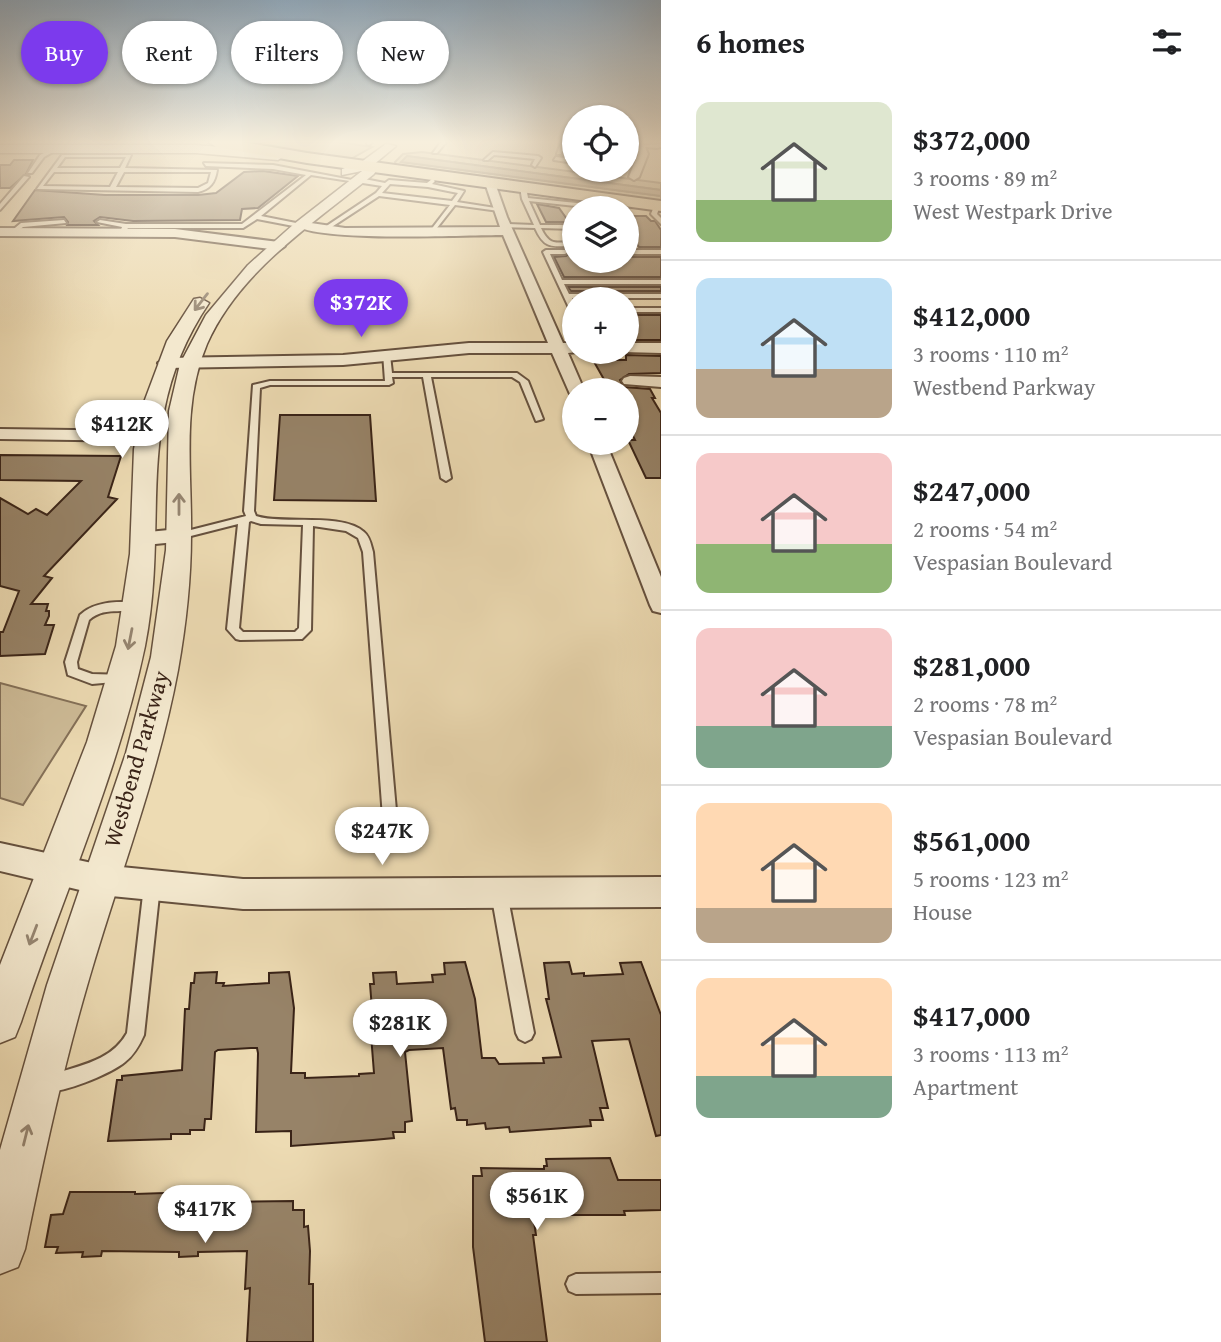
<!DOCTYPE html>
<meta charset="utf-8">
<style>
:root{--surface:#fff;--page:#f6f6f6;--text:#202124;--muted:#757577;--line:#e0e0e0;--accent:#7c3aed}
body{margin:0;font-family:"Gentium Book Plus",serif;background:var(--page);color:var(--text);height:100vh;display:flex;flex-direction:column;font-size:26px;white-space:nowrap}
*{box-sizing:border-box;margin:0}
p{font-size:23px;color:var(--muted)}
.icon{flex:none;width:38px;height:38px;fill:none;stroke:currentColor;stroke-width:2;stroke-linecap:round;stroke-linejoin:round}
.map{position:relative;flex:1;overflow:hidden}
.panel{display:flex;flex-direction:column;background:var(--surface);width:560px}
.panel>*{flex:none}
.banner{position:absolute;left:21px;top:21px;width:534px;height:63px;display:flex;gap:14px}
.buttons{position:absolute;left:562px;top:105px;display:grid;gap:14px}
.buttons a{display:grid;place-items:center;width:77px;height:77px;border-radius:50%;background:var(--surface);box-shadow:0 2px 5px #0004;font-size:35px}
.price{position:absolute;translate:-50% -60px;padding:0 16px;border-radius:24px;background:#fff;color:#222;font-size:23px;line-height:46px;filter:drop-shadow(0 2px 4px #0008)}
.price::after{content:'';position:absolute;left:50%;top:42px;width:21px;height:16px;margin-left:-10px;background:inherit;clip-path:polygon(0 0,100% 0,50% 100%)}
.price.current{background:var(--accent);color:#fff}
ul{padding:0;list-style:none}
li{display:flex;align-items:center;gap:21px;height:175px;padding:0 35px}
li+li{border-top:2px solid var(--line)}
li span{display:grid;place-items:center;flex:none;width:196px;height:140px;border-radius:14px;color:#555}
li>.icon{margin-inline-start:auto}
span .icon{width:84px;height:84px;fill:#fffc;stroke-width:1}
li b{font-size:30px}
h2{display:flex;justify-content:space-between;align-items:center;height:84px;padding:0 35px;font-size:30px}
.chip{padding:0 24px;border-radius:32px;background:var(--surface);box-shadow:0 2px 5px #0004;font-size:24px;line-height:63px}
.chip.current{background:var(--accent);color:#fff}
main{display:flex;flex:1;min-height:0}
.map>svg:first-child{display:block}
</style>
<main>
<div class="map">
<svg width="661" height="1342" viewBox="0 0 661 1342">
<rect width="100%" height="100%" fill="#eddbb3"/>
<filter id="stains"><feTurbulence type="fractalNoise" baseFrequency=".00286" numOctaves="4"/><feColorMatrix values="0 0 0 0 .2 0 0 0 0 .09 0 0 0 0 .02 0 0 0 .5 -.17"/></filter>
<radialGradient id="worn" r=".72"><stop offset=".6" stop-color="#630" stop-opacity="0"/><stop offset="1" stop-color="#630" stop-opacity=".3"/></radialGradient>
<!-- green -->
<path fill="#cebc98" stroke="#847058" stroke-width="2" d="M234,142H339L372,147L349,160Z
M422,152L661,183V190L407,156L402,162L661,196V203L396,165L395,162L403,154Z
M0,683L86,706L23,805L0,798Z"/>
<!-- water -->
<path fill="#b09c7e" stroke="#806c55" stroke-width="2" d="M407,156L661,190V196L401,162Z"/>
<!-- building -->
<path fill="#978368" stroke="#392317" stroke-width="2" d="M14,160H33L26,174L10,188H0V165H10Z
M263,171L298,176L258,208L242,209L240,220L133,221L100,217L94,221L98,225H67L68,222L64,217L13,221L35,190L105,195H198L216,193L244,172Z
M537,204L559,208L569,222H546Z
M626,216H646L651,221H655L661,230V247H639L626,229Z
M568,249H574V261H626V257H661V277H564L554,257L566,256L570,253Z
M568,287H661V291H571Z
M626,315H661V340H626Z
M626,355L661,356V373L629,374L620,380L624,387L650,389L655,398H652L661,413V478H646L628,440H635L626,422V390H610L593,360H626Z
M280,415H370L376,501L274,500Z
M0,455L121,456L108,497L117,499L44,576L52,578L31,604H48L46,611H49V616L45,625H54L45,654L0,656V632H3L19,591L0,586V498L28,514L36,509L47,515L81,481L0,480Z
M465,962L475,999L482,1058H495L499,1064L544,1063L543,1058L561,1057L546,999H549L544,963L569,962L572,974L584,973V976L623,974L620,963L641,962L661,1015V1135L656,1136L629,1039L592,1041L608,1108H600L603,1120H590L591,1126L510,1132L509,1127L486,1129L485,1123L467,1125V1120H457L455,1108L451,1109L443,1048L409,1050L405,1052L412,1121L405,1122V1132H393L394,1138L373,1140L291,1146V1131L256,1132L258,1053L257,1048H251L218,1050L215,1052L211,1119H205L204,1130H190V1134H171V1139L108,1141L117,1080H122V1076L182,1070L185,1009H189L191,983H194L195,973L217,972L216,983H224L223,986L269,983V973L289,972L294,1008L291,1073H305V1078L359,1076V1074L374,1073L369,1009H372L370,984H374L373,973L396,972L397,984L433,982L432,975L445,974L444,963Z
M610,1158L618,1180H661V1210L624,1211L625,1215H533L536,1235H533L547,1342H485L473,1247V1176H482L481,1168L544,1169V1166H547L546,1159Z
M226,1191V1200H230V1202L293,1201V1210H304V1227L308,1226L310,1251L309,1284H313V1342H247L250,1288L245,1289L247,1251L198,1252V1256L179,1257V1252L102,1251L101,1256L82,1257L83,1252L56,1253L58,1247H45L51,1215L63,1214L70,1192H135V1194Z"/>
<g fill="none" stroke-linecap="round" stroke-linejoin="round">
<!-- service casing -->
<g stroke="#66513e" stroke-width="4">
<path id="service" d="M75,142L72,144L70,143V142Z
M367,142H372L369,145L367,144Z
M441,142H446L437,153H433Z
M561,142H566L561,154H557Z
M661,144V147L656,148L637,146Z
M54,148L58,149L44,157L32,173H28L40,155Z
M493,152L538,156L541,158L535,167L532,165L535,159L494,155L488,160H484Z
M62,155H131L125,168L217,170C215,183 210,189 198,192L37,189ZM65,157H126L120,168H57ZM54,172H118L110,187L43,186ZM124,172H211L208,183L198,188L116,187Z
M556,157L574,159V163L554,160Z
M204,163L273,165L357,181L359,178L385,183L389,180L427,183L432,179L435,181L432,184L464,191L457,202L502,209L499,211L455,205L433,233L430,231L450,205L379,196L324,232L322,229L376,193L382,186L311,175L261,216L306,225L304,228L257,219L243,228H128L123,234L120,232L122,227L97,222L100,220L126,224H242L306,175L273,169L206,166ZM390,184L428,187L458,193L452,201L382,193Z
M611,170H616L614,175L609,174Z
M24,176L29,177L0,210V204Z
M523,185L526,187L528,198L596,205L594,208L529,201L540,225H574V229L541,228C550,247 556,242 574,242V246C552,246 545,250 535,228L503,227L505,224L534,225L522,199L520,187Z
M657,204L660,206L657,214L661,218V224L651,214L654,206Z
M64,220L66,223L23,227L15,233L10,232L21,223Z
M546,250H565L568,252L565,254H550L562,280H661V284H564L569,294H661V298H572L574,303V312H571L543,252Z
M626,250H661V254H626Z
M626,308H661V312H626Z
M383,353L390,355L392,373H517L528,381L543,419L536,421L520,382L512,377H431L451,478L446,481L441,478L423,377H392L393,383L389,385H270L260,388L254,511L256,516C283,525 342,512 364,532C370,537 371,545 373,552L399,844L397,849L392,851L387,849L385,844L363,552L358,538L346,531L313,526L311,630L302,639L240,640L236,639L227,629L238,524L179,539L174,536L175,534L246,516L244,511L253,385L270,381H385ZM251,521L261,524L303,525L299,628L295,632H243L239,628L249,522Z
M122,602H136L142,606C129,617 107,604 89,620L77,662L78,669L92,674L125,675L127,678L125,681L92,684L68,675L65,662L80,615C92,604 107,602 122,602Z
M152,878L157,881L160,886L144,1035C139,1046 134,1055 125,1062C112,1073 57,1097 43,1090L40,1084L43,1078C72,1066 110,1064 127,1033L144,886L147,881Z
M499,885L504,888L507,893L534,1033L531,1039L525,1042L519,1039L516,1033L491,893L494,888Z
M661,1273V1293L576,1294L569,1291L566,1284L569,1277L576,1274Z"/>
</g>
<!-- minor casing -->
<g stroke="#66513e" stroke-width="4">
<path id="minor" d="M633,142H643L648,154L639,177L634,180L629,177L638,154Z
M486,181L495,183L507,217L563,343H574V352H577L568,353L584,390H574V394H570L552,353H469L343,365L166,368L158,363L166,358L343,355L469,343H548L503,235C468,235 319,242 298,226L304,222L345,228L500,227L485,183Z
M0,228L175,229L279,242L285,246L279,250L175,237L0,236Z
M626,343H661V353L623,352H626Z
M630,376L661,377V387L624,384L622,381L624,378Z
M0,429L148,431L157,436L148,441L0,439Z
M588,443H606L661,577V613L653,611L650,605Z
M179,529L186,531L189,536L186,541L145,545L138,543L135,538L138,533Z
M0,843L101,865L243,879L661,877V907L243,909L101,895L0,871Z"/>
</g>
<!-- tertiary casing -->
<g stroke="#66513e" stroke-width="3">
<path id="tertiary" d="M386,144L396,146L372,166L376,171L374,174C315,222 239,271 207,344C181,405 192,471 191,535C191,580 186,625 178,670C158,778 117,881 87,986C62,1072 43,1161 25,1249L18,1267L0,1274V1150L47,985L126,753L151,657L166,550L169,411L180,364L206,315L248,265L294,224L362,171L342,175V169L360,163Z
M0,145H196L278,152L284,156L278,160L196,153H0Z
M200,298L209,303C131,418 170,520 145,646C118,775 62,897 21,1022L15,1037L0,1043V965L87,742L116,646L130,554L134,449L143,405L167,341L194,299Z"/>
</g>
<!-- primary casing -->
<g stroke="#392317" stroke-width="4">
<path id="primary" d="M209,142H243L307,153L661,201V211L307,163L216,147Z"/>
</g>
<!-- service -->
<use href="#service" fill="#f3e8ce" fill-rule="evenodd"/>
<!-- minor -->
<use href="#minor" fill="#f3e8ce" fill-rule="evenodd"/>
<!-- tertiary -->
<use href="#tertiary" fill="#f3e8ce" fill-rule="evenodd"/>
<!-- primary -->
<use href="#primary" fill="#eddbb3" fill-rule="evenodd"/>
</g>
<!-- one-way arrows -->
<defs><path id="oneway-shaft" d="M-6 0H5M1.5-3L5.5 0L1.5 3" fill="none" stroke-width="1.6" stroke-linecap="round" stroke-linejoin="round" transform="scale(1.75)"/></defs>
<g stroke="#968672">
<use href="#oneway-shaft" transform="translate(201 302) rotate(128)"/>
<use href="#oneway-shaft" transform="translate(179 504) rotate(-90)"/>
<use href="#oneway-shaft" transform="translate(130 639) rotate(101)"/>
<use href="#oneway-shaft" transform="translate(33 935) rotate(111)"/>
<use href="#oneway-shaft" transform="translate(26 1135) rotate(-76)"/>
</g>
<!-- sky -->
<linearGradient id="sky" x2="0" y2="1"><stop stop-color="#91aabe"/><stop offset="0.43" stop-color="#f7efdd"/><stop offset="1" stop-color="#f7efdd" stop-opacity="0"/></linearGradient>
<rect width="661" height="330" fill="url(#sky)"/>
<g text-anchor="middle" stroke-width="5" stroke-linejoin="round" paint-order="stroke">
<!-- street labels -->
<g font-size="23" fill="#392317" stroke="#f3e8ce">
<text transform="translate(136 759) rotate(-74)" y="8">Westbend Parkway</text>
</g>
</g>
<rect width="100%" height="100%" filter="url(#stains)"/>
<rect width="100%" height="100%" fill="url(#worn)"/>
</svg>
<div class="buttons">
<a><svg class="icon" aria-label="locate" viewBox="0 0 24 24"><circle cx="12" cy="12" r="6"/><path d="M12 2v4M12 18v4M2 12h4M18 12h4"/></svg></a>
<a><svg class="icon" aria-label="layers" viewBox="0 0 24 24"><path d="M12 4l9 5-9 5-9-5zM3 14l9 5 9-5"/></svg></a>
<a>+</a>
<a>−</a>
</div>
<b class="price current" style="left:361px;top:339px">$372K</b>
<b class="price" style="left:122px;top:460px">$412K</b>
<b class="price" style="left:382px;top:867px">$247K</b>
<b class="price" style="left:400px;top:1059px">$281K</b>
<b class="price" style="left:537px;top:1232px">$561K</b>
<b class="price" style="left:205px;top:1245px">$417K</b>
<div class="banner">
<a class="chip current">Buy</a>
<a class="chip">Rent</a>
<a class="chip">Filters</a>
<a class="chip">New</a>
</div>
</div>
<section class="panel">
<h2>6 homes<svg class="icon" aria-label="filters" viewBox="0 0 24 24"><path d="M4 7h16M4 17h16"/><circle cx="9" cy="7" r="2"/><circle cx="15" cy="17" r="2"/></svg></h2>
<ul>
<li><span style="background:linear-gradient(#dfe7d0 70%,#8fb573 0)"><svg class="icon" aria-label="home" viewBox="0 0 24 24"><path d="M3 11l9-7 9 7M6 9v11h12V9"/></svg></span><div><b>$372,000</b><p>3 rooms · 89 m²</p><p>West Westpark Drive</p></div></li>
<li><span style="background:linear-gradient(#bfe0f5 65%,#b9a48a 0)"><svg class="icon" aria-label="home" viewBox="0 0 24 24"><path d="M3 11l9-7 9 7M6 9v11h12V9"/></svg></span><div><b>$412,000</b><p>3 rooms · 110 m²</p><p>Westbend Parkway</p></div></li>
<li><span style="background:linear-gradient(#f6c9c9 65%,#8fb573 0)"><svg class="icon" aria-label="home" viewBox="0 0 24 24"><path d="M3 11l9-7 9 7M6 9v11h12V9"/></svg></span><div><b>$247,000</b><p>2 rooms · 54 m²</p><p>Vespasian Boulevard</p></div></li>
<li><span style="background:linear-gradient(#f6c9c9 70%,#7fa58c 0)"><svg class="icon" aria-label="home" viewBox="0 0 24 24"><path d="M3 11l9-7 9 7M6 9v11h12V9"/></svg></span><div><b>$281,000</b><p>2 rooms · 78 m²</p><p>Vespasian Boulevard</p></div></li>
<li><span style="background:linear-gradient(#ffd9b3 75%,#b9a48a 0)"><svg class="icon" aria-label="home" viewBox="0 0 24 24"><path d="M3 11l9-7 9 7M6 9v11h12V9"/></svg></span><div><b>$561,000</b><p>5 rooms · 123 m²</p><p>House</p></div></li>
<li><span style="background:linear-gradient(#ffd9b3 70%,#7fa58c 0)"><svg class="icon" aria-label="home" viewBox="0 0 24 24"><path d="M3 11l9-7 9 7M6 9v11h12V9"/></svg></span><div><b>$417,000</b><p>3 rooms · 113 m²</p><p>Apartment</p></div></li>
</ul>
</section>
</main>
